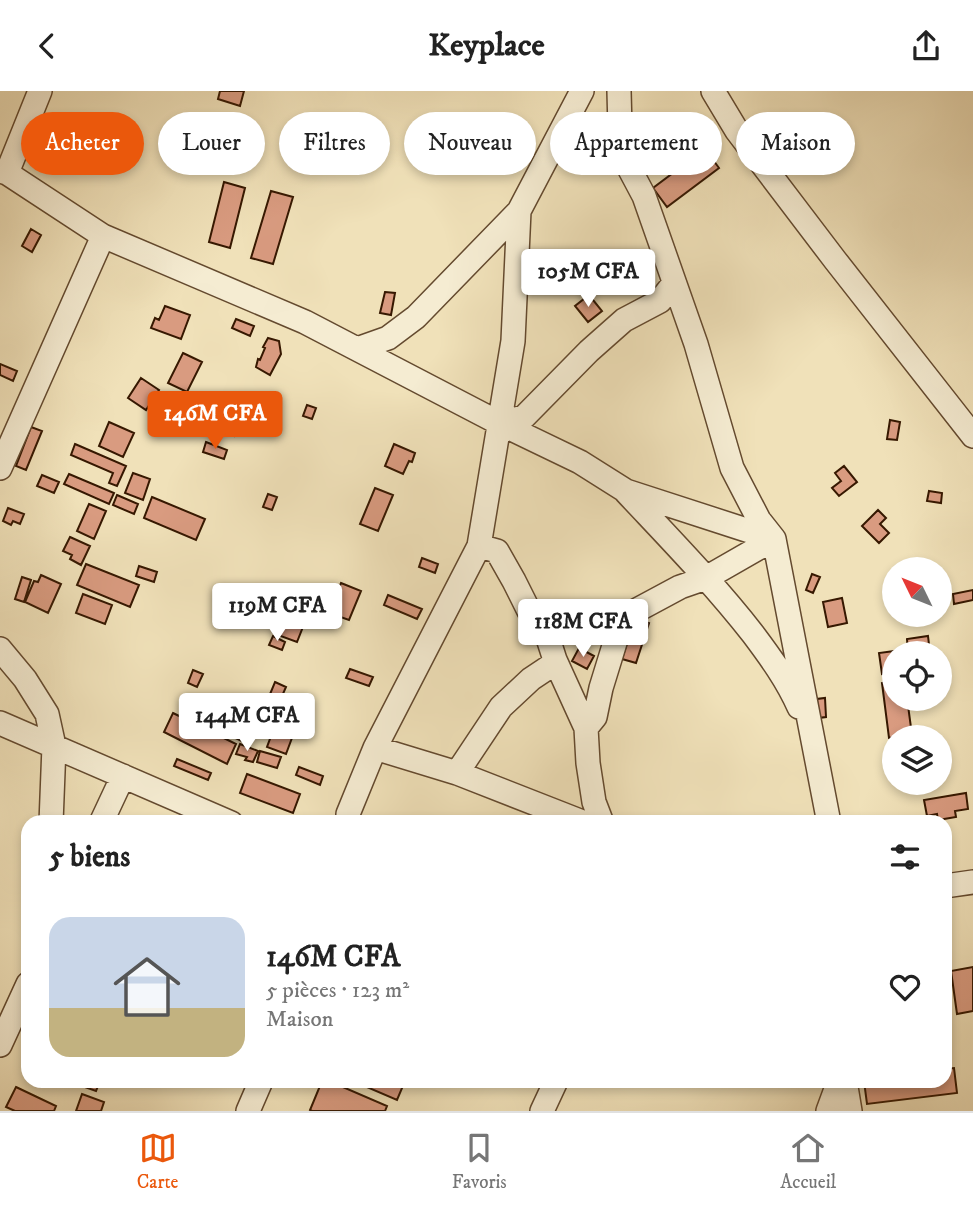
<!DOCTYPE html>
<html lang="fr">
<meta charset="utf-8">
<style>
:root{--surface:#fff;--page:#f2f2f2;--text:#222;--muted:#767676;--line:#e0e0e0;--accent:#ea580c}
body{margin:0;font-family:"IM FELL DW Pica",serif;background:var(--page);color:var(--text);height:100vh;display:flex;flex-direction:column;font-size:26px;white-space:nowrap}
*{box-sizing:border-box;margin:0}
p{font-size:23px;color:var(--muted)}
.icon{flex:none;width:38px;height:38px;fill:none;stroke:currentColor;stroke-width:2;stroke-linecap:round;stroke-linejoin:round}
.map{position:relative;flex:1;overflow:hidden}
.details{position:absolute;left:21px;top:724px;width:931px;height:273px;display:flex;flex-direction:column;background:var(--surface);border-radius:21px;box-shadow:0 4px 10px #0003}
.details>*{flex:none}
.guide{position:absolute;left:21px;top:21px;width:931px;height:63px;display:flex;gap:14px}
.needle{width:46px;rotate:313deg}
.controls{position:absolute;left:882px;top:466px;display:grid;gap:14px}
.controls a{display:grid;place-items:center;width:70px;height:70px;border-radius:50%;background:var(--surface);box-shadow:0 4px 10px #0003;font-size:35px}
.price{position:absolute;translate:-50% -60px;padding:0 16px;border-radius:7px;background:#fff;color:#222;font-size:23px;line-height:46px;filter:drop-shadow(0 2px 4px #0008)}
.price::after{content:'';position:absolute;left:50%;top:42px;width:21px;height:16px;margin-left:-10px;background:inherit;clip-path:polygon(0 0,100% 0,50% 100%)}
.price.active{background:var(--accent);color:#fff}
ul{padding:0;list-style:none}
li{display:flex;align-items:center;gap:21px;height:175px;padding:0 28px}
li+li{border-top:2px solid var(--line)}
li span{display:grid;place-items:center;flex:none;width:196px;height:140px;border-radius:21px;color:#555}
li>.icon{margin-inline-start:auto}
span .icon{width:84px;height:84px;fill:#fffc;stroke-width:1}
li b{font-size:30px}
h2{display:flex;justify-content:space-between;align-items:center;height:84px;padding:0 28px;font-size:30px}
.chip{padding:0 24px;border-radius:32px;background:var(--surface);box-shadow:0 4px 10px #0003;font-size:24px;line-height:63px}
.chip.active{background:var(--accent);color:#fff}
header{display:flex;justify-content:space-between;align-items:center;height:91px;padding:0 28px;background:var(--surface);font-size:32px;font-weight:700}
.tab-bar{display:flex;justify-content:space-around;align-items:center;height:98px;border-top:2px solid var(--line);background:var(--surface);font-size:19px;color:var(--muted)}
.tab-bar a{display:grid;justify-items:center;gap:4px}
.tab-bar .active{color:var(--accent)}
.map>svg:first-child{display:block}
</style>
<header><svg class="icon" aria-label="back" viewBox="0 0 24 24"><path d="M15 5l-7 7 7 7"/></svg>Keyplace<svg class="icon" aria-label="share" viewBox="0 0 24 24"><path d="M12 15V3M7 8l5-5 5 5M5 13v7h14v-7"/></svg></header>
<div class="map">
<svg width="973" height="1020" viewBox="0 0 973 1020">
<rect width="100%" height="100%" fill="#f0e1b9"/>
<filter id="stains"><feTurbulence type="fractalNoise" baseFrequency=".00286" numOctaves="4"/><feColorMatrix values="0 0 0 0 .2 0 0 0 0 .09 0 0 0 0 .02 0 0 0 .5 -.17"/></filter>
<radialGradient id="worn" r=".72"><stop offset=".6" stop-color="#630" stop-opacity="0"/><stop offset="1" stop-color="#630" stop-opacity=".3"/></radialGradient>
<!-- building -->
<path fill="#d99b80" stroke="#361801" stroke-width="2" d="M220,0H244L240,15L218,8Z
M441,24L462,28L460,38L439,33Z
M705,58L719,77L667,116L653,97Z
M224,91L245,97L230,157L209,151Z
M271,100L293,106L273,173L251,167Z
M31,138L41,144L32,161L22,155Z
M385,201L395,202L391,224L380,222Z
M589,204L602,220L588,231L575,215Z
M165,215L190,224L181,248L151,237L155,227L159,229Z
M236,228L254,235L250,245L232,237Z
M268,247L279,250L281,263L270,284L256,276L258,268L260,269L265,257L263,256Z
M183,262L202,271L187,301L168,292Z
M0,273L17,280L13,290L0,284Z
M141,287L159,299L146,319L128,307Z
M162,307L192,319L189,327L185,325L177,344L151,333Z
M307,314L316,317L312,328L303,325Z
M224,322L240,328L234,345L217,338Z
M890,329L900,331L897,349L887,348Z
M109,331L134,342L123,366L99,355Z
M31,336L42,340L26,379L16,375Z
M206,351L227,359L224,368L203,361Z
M75,353L126,375L117,395L109,392L113,382L71,364Z
M394,353L415,362L412,371L409,370L403,383L385,375Z
M844,375L857,391L839,405L832,397L841,390L835,382Z
M133,382L150,388L143,409L125,402Z
M69,383L114,402L109,413L64,393Z
M42,384L59,391L54,402L37,395Z
M375,397L393,404L378,440L360,433Z
M929,400L942,402L941,412L927,410Z
M268,403L277,406L272,419L263,416Z
M117,404L138,413L134,423L113,414Z
M152,406L205,428L196,449L144,427Z
M89,413L106,420L94,448L77,440Z
M8,417L24,423L20,433L13,430L11,434L3,430Z
M878,419L886,427L880,433L889,442L879,452L862,435Z
M70,446L90,455L81,474L70,468L72,464L63,460Z
M422,467L438,473L435,482L419,476Z
M86,473L139,494L130,516L77,494Z
M139,475L157,481L154,491L136,485Z
M812,483L820,486L813,502L806,499Z
M41,484L61,493L48,522L25,511L34,490L38,491Z
M22,486L31,489L24,511L15,508Z
M341,492L361,500L349,529L329,522Z
M251,495L273,504L269,514L247,506Z
M973,499V509L954,513L953,503Z
M83,503L112,514L105,533L76,522Z
M388,504L422,518L417,528L384,514Z
M842,507L847,532L828,536L823,511Z
M286,514L308,523L297,551L275,543Z
M635,527L649,532L636,572L622,568Z
M273,545L285,551L282,559L269,554Z
M928,545L930,562H908L907,548Z
M579,557L594,565L587,578L572,570Z
M902,559V562H894V581L882,583L879,562Z
M350,578L373,586L369,595L346,587Z
M193,579L203,583L197,596L188,592Z
M894,590V607H907L912,644L889,647L882,592Z
M275,591L286,596L279,612L268,608Z
M825,607L826,626L818,627L817,608Z
M173,622L236,653L227,673L164,641Z
M277,629L296,636L286,663L267,656Z
M233,635L253,644L248,653L229,644Z
M240,653L258,660L253,671L245,669L247,666L236,663Z
M260,660L281,666L277,677L257,671Z
M177,668L211,682L208,689L174,675Z
M299,676L323,685L320,694L296,684Z
M247,683L300,703L293,722L240,702Z
M966,702L968,718L955,720L956,726L938,729L937,723L927,725L924,709Z
M973,876V920L957,923L951,880Z
M954,977L957,1002L867,1013L864,990H945V978Z
M77,990H100L96,1000L76,993Z
M322,990H329L387,1015L385,1020H312L310,1019Z
M363,990H405L397,1009L362,994Z
M16,996L56,1015L54,1020H15L6,1016Z
M82,1003L104,1011L101,1020H76Z"/>
<g fill="none" stroke-linecap="round" stroke-linejoin="round">
<!-- minor casing -->
<g stroke="#644a2f" stroke-width="26">
<path id="minor" d="M619,0L620,38L627,73L644,105L696,253L732,377L759,429L774,448L829,732
M713,0L737,40L835,169L973,345
M0,80L7,82L103,145L305,231L499,332L580,371L626,400L774,448
M7,82L40,0
M357,258L388,247L416,226L519,120
M499,332L524,326L589,260L624,229L660,210L674,192
M0,377L103,145
M626,401C669,447 714,493 753,543C771,567 787,589 799,616
M479,455L497,460L514,490L529,520L546,541L555,569L586,637L588,672L594,711L602,732
M0,558L25,588L47,623L54,655L51,732
M0,632L231,732
M586,637L595,626L601,597L617,545L626,525L680,496L706,487L774,448
M375,657L457,682L585,732
M457,682L501,616L531,588L552,574L555,569
M101,732L123,685
M349,732L348,723L375,657L479,455L513,250L519,120L582,0
M945,795L973,791
M0,954L28,893
M845,990L850,1020
M248,1020L261,990
M542,1020L556,990
M828,1020L839,990"/>
</g>
<!-- minor -->
<use href="#minor" stroke="#f5ecd2" stroke-width="23"/>
</g>
<rect width="100%" height="100%" filter="url(#stains)"/>
<rect width="100%" height="100%" fill="url(#worn)"/>
</svg>
<div class="controls">
<a><svg class="needle" viewBox="-14 -14 28 28"><path d="M0-13l5 13h-10z" fill="#e53935"/><path d="M0 13l5-13h-10z" fill="#767676"/></svg></a>
<a><svg class="icon" aria-label="locate" viewBox="0 0 24 24"><circle cx="12" cy="12" r="6"/><path d="M12 2v4M12 18v4M2 12h4M18 12h4"/></svg></a>
<a><svg class="icon" aria-label="layers" viewBox="0 0 24 24"><path d="M12 4l9 5-9 5-9-5zM3 14l9 5 9-5"/></svg></a>
</div>
<b class="price" style="left:588px;top:218px">105M CFA</b>
<b class="price active" style="left:215px;top:360px">146M CFA</b>
<b class="price" style="left:277px;top:552px">119M CFA</b>
<b class="price" style="left:583px;top:568px">118M CFA</b>
<b class="price" style="left:247px;top:662px">144M CFA</b>
<div class="guide">
<a class="chip active">Acheter</a>
<a class="chip">Louer</a>
<a class="chip">Filtres</a>
<a class="chip">Nouveau</a>
<a class="chip">Appartement</a>
<a class="chip">Maison</a>
</div>
<section class="details">
<h2>5 biens<svg class="icon" aria-label="filters" viewBox="0 0 24 24"><path d="M4 7h16M4 17h16"/><circle cx="9" cy="7" r="2"/><circle cx="15" cy="17" r="2"/></svg></h2>
<ul>
<li><span style="background:linear-gradient(#c9d6e8 65%,#c2b280 0)"><svg class="icon" aria-label="home" viewBox="0 0 24 24"><path d="M3 11l9-7 9 7M6 9v11h12V9"/></svg></span><div><b>146M CFA</b><p>5 pièces · 123 m²</p><p>Maison</p></div><svg class="icon" aria-label="heart" viewBox="0 0 24 24"><path d="M12 20l-8-8c-3-5 5-10 8-4 3-6 11-1 8 4z"/></svg></li>
</ul>
</section>
</div>
<nav class="tab-bar">
<a class="active"><svg class="icon" aria-label="map" viewBox="0 0 24 24"><path d="M3 6l6-2 6 2 6-2v14l-6 2-6-2-6 2zM9 4v14M15 6v14"/></svg>Carte</a>
<a><svg class="icon" aria-label="saved" viewBox="0 0 24 24"><path d="M7 4h10v16l-5-4-5 4z"/></svg>Favoris</a>
<a><svg class="icon" aria-label="home" viewBox="0 0 24 24"><path d="M3 11l9-7 9 7M6 9v11h12V9"/></svg>Accueil</a>
</nav>
